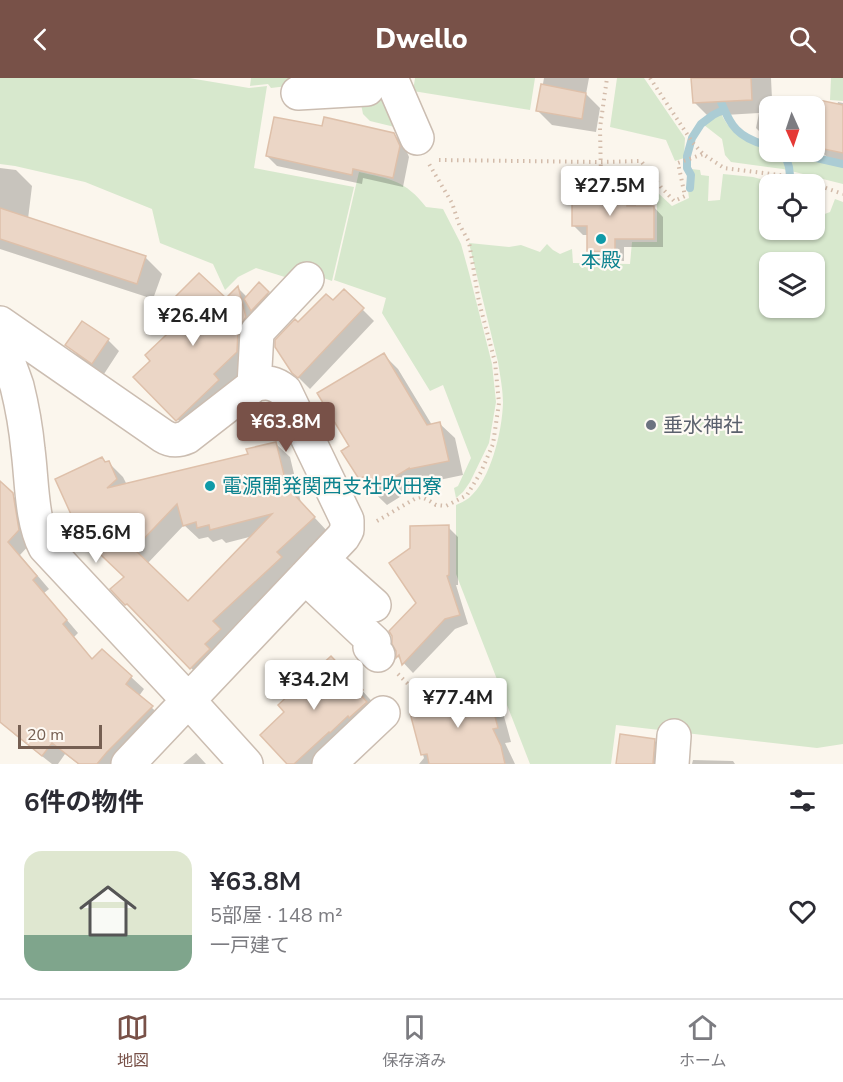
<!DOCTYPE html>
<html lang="ja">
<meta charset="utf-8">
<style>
:root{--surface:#fff;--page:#f2f2f3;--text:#2b2b33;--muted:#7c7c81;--line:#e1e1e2;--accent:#785148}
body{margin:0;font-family:"Nunito Sans","Noto Sans JP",sans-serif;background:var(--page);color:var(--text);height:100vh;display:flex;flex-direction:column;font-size:22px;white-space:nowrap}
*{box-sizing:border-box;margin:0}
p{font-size:20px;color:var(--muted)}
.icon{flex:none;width:33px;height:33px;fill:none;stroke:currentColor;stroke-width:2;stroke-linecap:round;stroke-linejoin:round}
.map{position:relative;height:686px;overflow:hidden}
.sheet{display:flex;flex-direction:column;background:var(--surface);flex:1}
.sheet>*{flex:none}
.needle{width:39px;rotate:177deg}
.fabs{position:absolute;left:759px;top:18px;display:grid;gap:12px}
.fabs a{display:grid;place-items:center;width:66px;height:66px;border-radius:12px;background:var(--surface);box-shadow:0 2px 4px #0004;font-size:30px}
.scale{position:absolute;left:18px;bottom:15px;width:84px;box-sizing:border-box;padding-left:6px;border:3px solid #755f52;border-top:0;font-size:16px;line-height:21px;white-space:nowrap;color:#755f52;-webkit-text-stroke:4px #fefaf4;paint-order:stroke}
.price{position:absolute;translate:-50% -51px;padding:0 14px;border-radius:6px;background:#fff;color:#222;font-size:20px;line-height:39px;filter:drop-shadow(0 2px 3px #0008)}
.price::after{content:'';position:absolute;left:50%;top:36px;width:18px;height:14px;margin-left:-9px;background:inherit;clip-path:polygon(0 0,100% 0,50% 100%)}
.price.active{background:var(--accent);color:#fff}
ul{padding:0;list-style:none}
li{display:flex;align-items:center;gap:18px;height:150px;padding:0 24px}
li+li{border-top:2px solid var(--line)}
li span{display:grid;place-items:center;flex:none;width:168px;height:120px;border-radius:18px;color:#555}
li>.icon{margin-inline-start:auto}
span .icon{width:72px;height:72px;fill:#fffc;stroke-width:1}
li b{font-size:26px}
h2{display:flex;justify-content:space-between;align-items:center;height:72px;padding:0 24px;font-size:26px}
header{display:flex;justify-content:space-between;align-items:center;height:78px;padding:0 24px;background:var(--accent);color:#fff;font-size:27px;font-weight:800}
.tab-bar{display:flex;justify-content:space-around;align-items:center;height:84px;border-top:2px solid var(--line);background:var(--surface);font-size:16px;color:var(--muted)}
.tab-bar a{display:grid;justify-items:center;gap:3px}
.tab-bar .active{color:var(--accent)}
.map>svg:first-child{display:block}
</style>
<header><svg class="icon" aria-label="back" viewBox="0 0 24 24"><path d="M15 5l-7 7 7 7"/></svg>Dwello<svg class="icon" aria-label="search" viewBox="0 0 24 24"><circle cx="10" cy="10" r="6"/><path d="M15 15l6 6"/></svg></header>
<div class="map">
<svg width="843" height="686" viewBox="0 0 843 686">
<rect width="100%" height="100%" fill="#fbf6ed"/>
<!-- green -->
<path fill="#d7e8cd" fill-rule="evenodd" d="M0,0H189L249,10L267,8L254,90L354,109L332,203L298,191L288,200L256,190L238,199L225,212L213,186L160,165L152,131L85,104L15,88L0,86Z
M251,0H353L271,10L268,6L250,8Z
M374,0L403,51L370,43L363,36L360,21Z
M415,0H535L530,32L413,13Z
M617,0H644L685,60L684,80L675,83L666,62L610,49Z
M831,0H843V23L830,22Z
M721,35C729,55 749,67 769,71L770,74C780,74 791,78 800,74L843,84V106L783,91L731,84L725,77L722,61L704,47L712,39Z
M691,91L700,92L701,97L709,98L708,123L720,122L723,96L753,99L779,106H770V152H776L775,154L777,157H782L786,152H814L815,135L822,137L830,134L835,121L843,124V666L817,670L616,647L611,686H530L456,496V427C460,425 465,423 469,420C491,401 502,354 503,325C503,312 500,297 498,284L469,165L509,169L521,167L540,174L547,166L553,172L560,176L572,171L573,185L630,186L632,164H657V114L672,128L689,120L688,113L691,112C694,105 694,97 691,91ZM770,184H814V230H770Z
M359,94C390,101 405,102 426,129L443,131L461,166L469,195L492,286L496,324L489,365L470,404L463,414L456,420L454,410L458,408L471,380L443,307L430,313L382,235L386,220L334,202Z"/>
<!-- shadow -->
<path fill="#0003" fill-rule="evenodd" d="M544,0H589L586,16L600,30L596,54L552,47L538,33Z
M693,0H771L772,21L808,28H770V62L767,61L756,50L759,35L708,38L694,24Z
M813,22L837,27L838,24L843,25V83L828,80L820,72L814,71V28H811Z
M323,49L394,56L404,67L409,79L403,109L363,100L362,106L277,88L267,78Z
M0,90L16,92L32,108L28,141L146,180L162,196L153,221L0,171Z
M612,107L618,113H627L636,122V129H654L663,139V169H624V183L598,182L588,173L589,157H583L573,147L591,112Z
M259,206L279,227L251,288L192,356L136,299L226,222L238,210L247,219Z
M344,213L374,243L310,311L293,294L298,246L333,224Z
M108,262L119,273L104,296L79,279L67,267Z
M384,277L398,291L432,347L440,346L455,360L463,397L425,405L424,404L387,427L360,401L351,369Z
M275,365L290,379L301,425L328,454L290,489L295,494L226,558L234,566L205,604L112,511L125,499L93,455L90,456L76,442L102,381L107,385L108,384L123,399L127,407L250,377ZM184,447L199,461L208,459L213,464L222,461L226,465L253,458L188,525L147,486Z
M0,405L25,430L31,465L20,477L49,511L44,515L78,555L74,559L93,582L102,573L131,599L144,611L139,618L164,641L120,686H78L65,676L58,686H52L15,657L3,645L0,635Z
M448,449L458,459V507H456L468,546L455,551L413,595L398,579V572Z
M348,597L378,630L329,686H289L262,657Z
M480,611L502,631L511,664L505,665L515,686H419L424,680L411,636Z
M621,658L654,662L668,676L667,686H617Z
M196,675L206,686H183Z
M693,682L733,683L735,686H692Z"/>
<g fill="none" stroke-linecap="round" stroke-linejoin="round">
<!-- stream -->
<path stroke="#abccd4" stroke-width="8" d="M709,0C730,34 723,57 770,68
M784,74L789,89L791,106
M790,74L843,86
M690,110L691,97L687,90V78L692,60L701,46L713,37L723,32
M779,154L781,152"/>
</g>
<!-- building -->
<path fill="#ebd6c6" stroke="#dec0aa" stroke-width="1.5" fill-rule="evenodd" d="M691,0H751L752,22L693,25Z
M541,6L586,15L582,41L536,33Z
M814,21L843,27V75L814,69Z
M274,39L322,48L324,39L394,55L400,68L393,100L353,91L352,97L266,78Z
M589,105H613V111H627V128H654V161H615V174L587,173V148H572V111H589Z
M0,130L146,178L137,206L0,161Z
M199,195L226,220L238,208L246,239L238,252L237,274L214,296L219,302L176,343L133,299L150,283L145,277L184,240L169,225Z
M259,204L269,214L251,233L244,221Z
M344,211L364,230L298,300L292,295L275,269V262L295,241L298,244L326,216L333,222Z
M82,243L109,261L92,286L65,267Z
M384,275L427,347L440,344L449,383L409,391V390L372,413L363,399L359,401L341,373L349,368L317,315Z
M276,364L287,409L315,439L277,474L282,479L213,543L221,551L205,566L210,571L190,591L127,526L125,527L110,511L124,499L101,477L85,438L74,443L55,401L102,379L105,384L109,383L117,401L107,410L248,376L246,371ZM177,426L183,448L196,444L197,450L209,447L210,452L272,436L188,523L134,471Z
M0,403L13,415L19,452L8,464L37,498L33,502L67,542L63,546L92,581L102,571L132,598L126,606L153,628L107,674L97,686H79L52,665L42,678L0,644Z
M449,447V497L447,498L460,537L445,541L402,587L399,577L396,580V573L392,566V558L389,553L416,525L389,485L410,470V448Z
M331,578L363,612L359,615L367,624L349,640L348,638L330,655L329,654L294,686H287L260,657L284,634L278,627Z
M481,609L483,617L489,615L498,650L493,651L501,668L505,686H429L427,676L421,677L410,635L417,633L414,625Z
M620,656L655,661L653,686H616Z"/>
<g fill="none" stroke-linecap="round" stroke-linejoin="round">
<!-- minor casing -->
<g stroke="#cbbdb1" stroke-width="36">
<path id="minor" d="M391,0L417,60
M298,15L367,11L368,0
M0,245L163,358C171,363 178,363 187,359L254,307C267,303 275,305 285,313L347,442V452L343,459L128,686
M0,264C6,278 12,293 17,308C22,328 26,351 28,372C32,402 31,442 45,469L188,622L246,686
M254,307L257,254L307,201
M322,481L374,527
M305,499L374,564L370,569L378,577
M329,686L383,635
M672,686L674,658"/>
</g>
<!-- path -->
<path stroke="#d3bcab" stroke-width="4" stroke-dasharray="1.5 4.5" stroke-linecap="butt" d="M650,0L693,65L703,76L724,90L795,99L843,116
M439,82L600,84L641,83L661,109L674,123L685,118L678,85L703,76
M601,100L600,50L607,0
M377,443L416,420L421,419L428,422L436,427L446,428L467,417L481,394L493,366L499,325L495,284L479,224L469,164L459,146L452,125L429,86
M398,596L411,609"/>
<!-- minor -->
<use href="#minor" stroke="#fff" stroke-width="33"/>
</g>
<!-- markers -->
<g fill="#0f9aa8" stroke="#fefaf4" stroke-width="2">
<circle cx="601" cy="161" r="6"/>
<circle cx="210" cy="408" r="6"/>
</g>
<circle fill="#6b7280" stroke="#fefaf4" stroke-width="2" cx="651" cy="347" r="6"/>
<g text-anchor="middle" stroke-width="4.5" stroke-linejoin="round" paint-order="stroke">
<!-- culture labels -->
<g font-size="20" fill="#0d838f" stroke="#fefaf4">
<text x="601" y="189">本殿</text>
<text x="222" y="415" text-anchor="start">電源開発関西支社吹田寮</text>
</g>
<!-- worship labels -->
<g font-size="20" fill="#5b616d" stroke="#fefaf4" text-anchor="start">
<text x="663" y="354">垂水神社</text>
</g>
</g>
</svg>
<div class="fabs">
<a><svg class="needle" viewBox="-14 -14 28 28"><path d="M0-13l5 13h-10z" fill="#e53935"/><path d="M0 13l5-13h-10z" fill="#7c7c81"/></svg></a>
<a><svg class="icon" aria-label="locate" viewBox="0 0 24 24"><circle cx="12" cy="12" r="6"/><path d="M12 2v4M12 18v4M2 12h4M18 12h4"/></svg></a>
<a><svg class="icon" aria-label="layers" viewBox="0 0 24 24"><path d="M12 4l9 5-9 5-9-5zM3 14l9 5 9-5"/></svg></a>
</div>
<div class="scale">20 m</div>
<b class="price" style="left:610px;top:139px">¥27.5M</b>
<b class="price" style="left:193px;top:269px">¥26.4M</b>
<b class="price active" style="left:286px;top:375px">¥63.8M</b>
<b class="price" style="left:96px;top:486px">¥85.6M</b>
<b class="price" style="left:314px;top:633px">¥34.2M</b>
<b class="price" style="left:458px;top:651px">¥77.4M</b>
</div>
<section class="sheet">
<h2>6件の物件<svg class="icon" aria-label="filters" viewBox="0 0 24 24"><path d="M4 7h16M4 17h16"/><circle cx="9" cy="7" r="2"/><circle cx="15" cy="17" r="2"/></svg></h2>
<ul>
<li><span style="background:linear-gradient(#dfe7d0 70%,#7fa58c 0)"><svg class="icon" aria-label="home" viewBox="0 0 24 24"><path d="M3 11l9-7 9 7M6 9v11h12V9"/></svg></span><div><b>¥63.8M</b><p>5部屋 · 148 m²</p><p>一戸建て</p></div><svg class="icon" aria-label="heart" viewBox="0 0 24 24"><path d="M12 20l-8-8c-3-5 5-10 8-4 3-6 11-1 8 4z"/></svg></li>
</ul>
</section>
<nav class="tab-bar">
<a class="active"><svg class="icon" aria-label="map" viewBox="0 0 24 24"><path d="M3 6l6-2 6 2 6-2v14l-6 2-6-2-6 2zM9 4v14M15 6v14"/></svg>地図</a>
<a><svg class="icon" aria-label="saved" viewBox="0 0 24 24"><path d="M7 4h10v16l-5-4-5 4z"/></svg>保存済み</a>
<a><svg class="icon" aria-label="home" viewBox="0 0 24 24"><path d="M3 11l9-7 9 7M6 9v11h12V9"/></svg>ホーム</a>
</nav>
